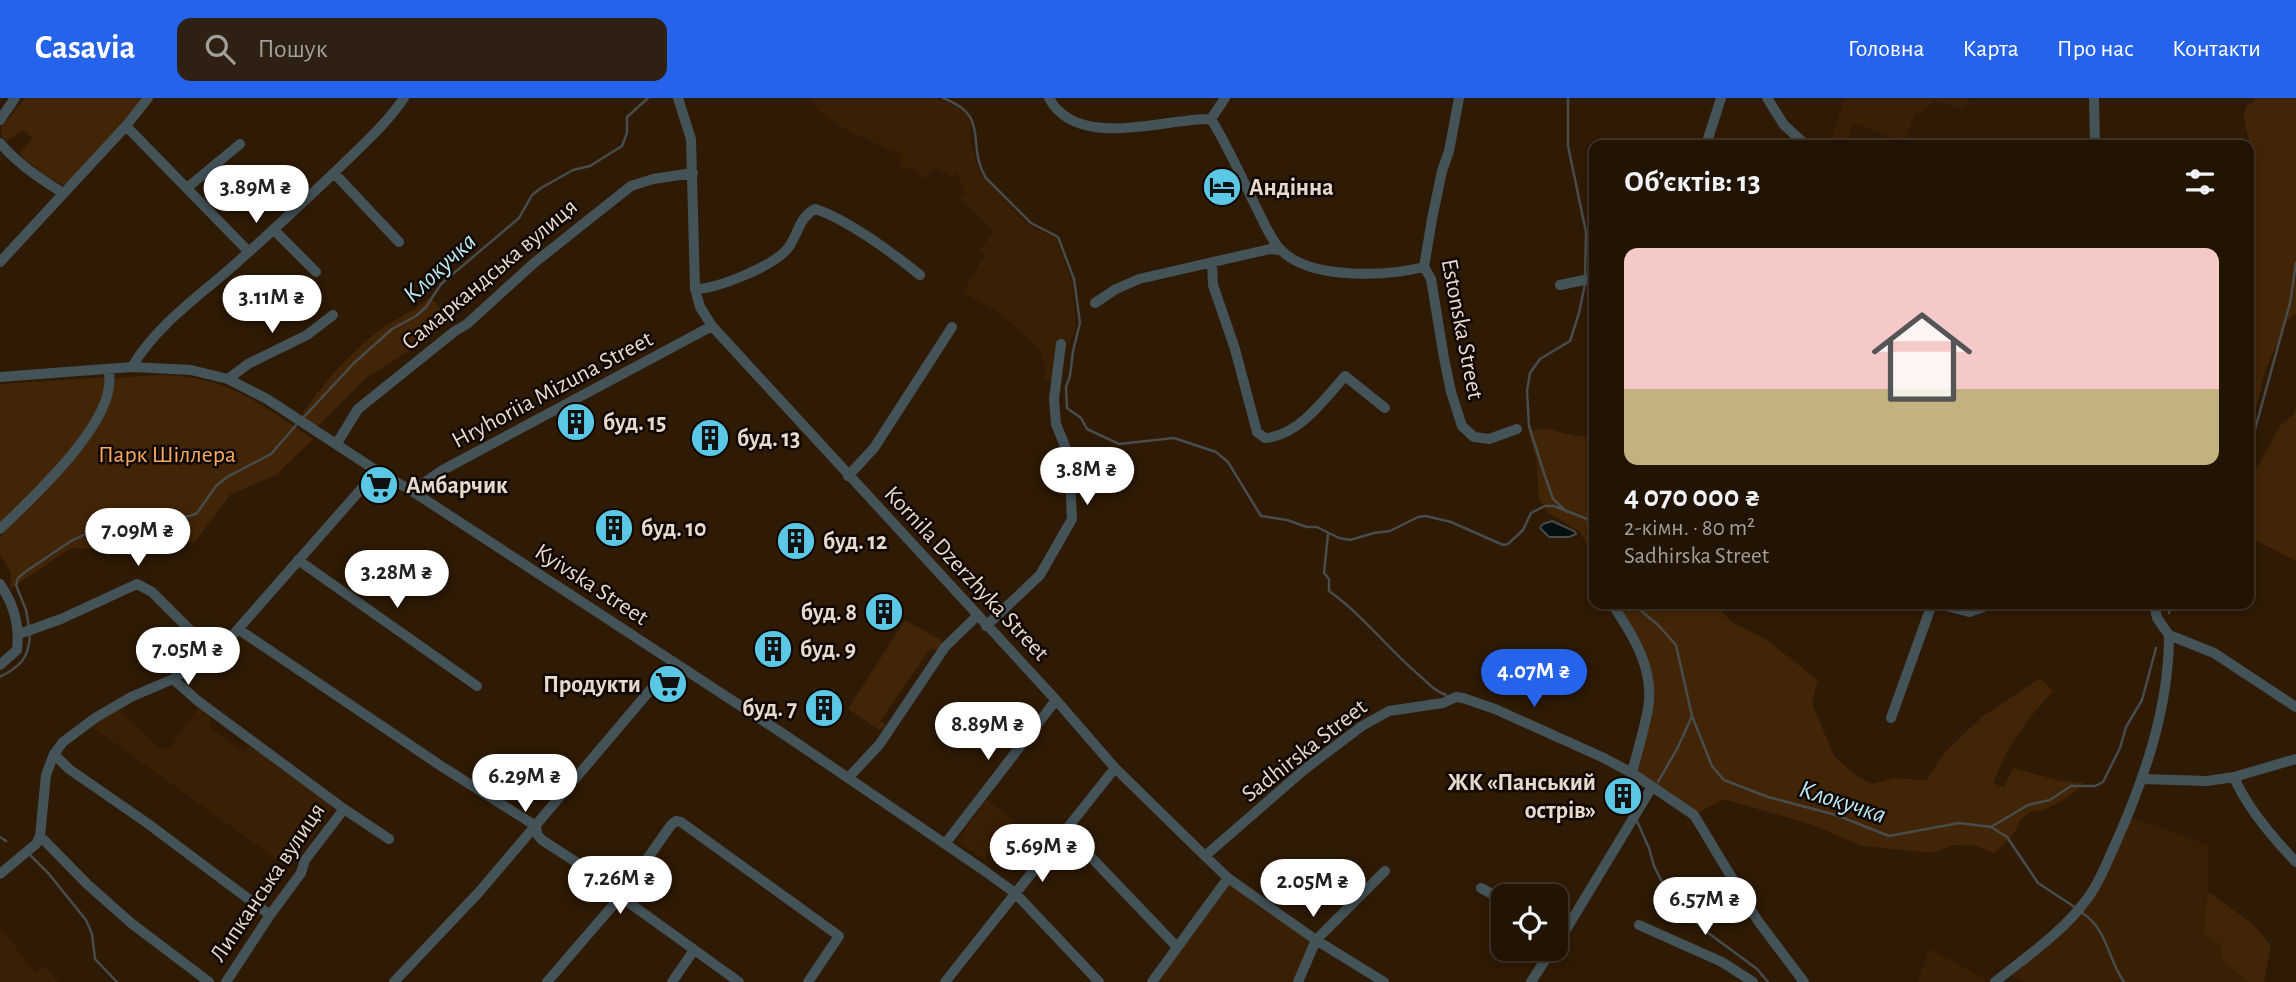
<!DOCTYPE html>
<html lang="uk">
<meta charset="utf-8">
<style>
:root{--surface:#221404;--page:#2e2113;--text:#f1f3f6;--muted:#a29e9a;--line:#3f3326;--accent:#2563eb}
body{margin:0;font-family:"Alegreya Sans",sans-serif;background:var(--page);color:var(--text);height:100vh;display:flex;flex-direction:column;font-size:26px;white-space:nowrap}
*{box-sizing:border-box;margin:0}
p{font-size:23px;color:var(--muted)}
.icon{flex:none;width:38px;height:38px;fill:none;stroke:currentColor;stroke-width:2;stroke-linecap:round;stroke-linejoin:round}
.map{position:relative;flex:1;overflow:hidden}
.side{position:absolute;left:1589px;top:42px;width:665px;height:469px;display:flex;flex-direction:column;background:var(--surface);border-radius:14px;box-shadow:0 4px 10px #0003,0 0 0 2px var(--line)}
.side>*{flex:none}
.tools{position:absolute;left:1491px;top:786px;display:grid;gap:14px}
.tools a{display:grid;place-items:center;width:77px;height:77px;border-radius:14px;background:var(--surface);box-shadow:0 4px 10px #0003,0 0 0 2px var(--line);font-size:35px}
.price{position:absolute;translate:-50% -60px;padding:0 16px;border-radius:24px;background:#fff;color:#222;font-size:23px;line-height:46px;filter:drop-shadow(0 2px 4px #0008)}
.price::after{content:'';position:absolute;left:50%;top:42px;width:21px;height:16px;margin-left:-10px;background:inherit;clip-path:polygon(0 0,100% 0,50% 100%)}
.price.current{background:var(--accent);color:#fff}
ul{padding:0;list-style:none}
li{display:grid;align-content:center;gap:14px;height:371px;padding:0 35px}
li+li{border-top:2px solid var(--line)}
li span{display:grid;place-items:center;height:217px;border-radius:14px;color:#555}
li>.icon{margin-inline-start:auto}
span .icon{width:126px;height:126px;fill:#fffc;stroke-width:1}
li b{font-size:30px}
h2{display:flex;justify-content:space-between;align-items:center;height:84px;padding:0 35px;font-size:30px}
header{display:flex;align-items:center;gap:42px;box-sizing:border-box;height:98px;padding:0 35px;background:var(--accent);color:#fff}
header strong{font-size:33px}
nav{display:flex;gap:38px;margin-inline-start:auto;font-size:24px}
.search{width:490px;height:63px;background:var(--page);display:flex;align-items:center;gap:18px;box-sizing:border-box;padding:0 24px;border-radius:14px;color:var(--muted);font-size:26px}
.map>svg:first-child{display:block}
</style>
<header>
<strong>Casavia</strong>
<div class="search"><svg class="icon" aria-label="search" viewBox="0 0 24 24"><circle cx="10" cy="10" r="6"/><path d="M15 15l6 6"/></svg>Пошук</div>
<nav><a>Головна</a><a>Карта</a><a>Про нас</a><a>Контакти</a></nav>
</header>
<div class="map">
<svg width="2296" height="884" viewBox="0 0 2296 884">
<rect width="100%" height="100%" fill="#2e1a05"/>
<!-- built -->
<path fill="#391f03" d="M810,0H934L957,8L968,17L971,22L970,40L979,74L1029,128L1055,139L1072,183L1076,230L1070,247L1061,246L1052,283L1044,282L1045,271L1040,249L1036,250L1034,245L997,214L963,194L985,157L980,152L994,133L960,101L964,96V90L956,74L952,80L936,70L931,76L928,75L924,81L916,77L918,74L915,72L899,69L901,57L844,31L819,14Z
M1845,0H1969L1964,12L1934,2L1921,16H1915L1904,45L1854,25L1845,47H1829Z
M199,609L209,616L212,631L244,654L249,648L333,708L290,771L88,626L119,612L159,649L169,651Z
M986,702L1015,722L985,761L957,743Z
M2129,718L2208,747V794L2203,835L2220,846L2223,864L2249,884H2024L2008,875L2088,802Z
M1229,780L1315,842L1299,884H1153Z
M0,828L35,875L43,868L59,884H0Z
M1929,851L1986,881L1984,884H1918Z"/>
<!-- green -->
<path fill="#422506" d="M25,0H134L144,1L70,83L63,87L48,79L21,58L20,55L32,40L22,32L7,43L1,38V29Z
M2255,0H2296V215L2288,222L2266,270L2249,338V42L2243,18L2247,7L2252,6Z
M431,199L450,223L425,243L366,280L315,331L301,318C321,287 347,258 377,234C394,221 414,214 431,199Z
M158,277C175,278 191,278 207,283C246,293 280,319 313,341L276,377L231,396L194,445L148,432L130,433L92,451L71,450L10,491L11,474L0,457V439L41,396L89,340L114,280Z
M106,279C109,327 32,394 0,426V286Z
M2296,310V463L2249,439V395L2257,370L2280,328L2293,317Z
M1548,331L1575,338L1594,339V467L1590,452L1579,433L1547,414L1539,400L1536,360L1528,333Z
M1611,506H1715L1733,525L1764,540L1818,582L1812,605L1834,658L1854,676L1872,686L1894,680L1926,682L1944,655L1983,618L2040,580L2053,593C2025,623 2008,647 1993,685L2004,689L2013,670L2061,683L2085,685L2064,702L2044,712L2031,714L2022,720L2011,740L1994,755L1976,748L1953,747L1933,755L1862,748L1810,726L1723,701L1695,717L1631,675L1648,609L1646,577Z
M905,522L941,542L942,546L938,553L931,550L880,623L886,627L882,631H878L848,611Z
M2208,794L2254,827L2271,848L2264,884H2249L2223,864L2220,846L2203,835Z"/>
<!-- water -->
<path fill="#040f12" stroke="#484c4a" stroke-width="2" d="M1552,423L1574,433L1576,436L1569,439H1549L1540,430L1543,426Z"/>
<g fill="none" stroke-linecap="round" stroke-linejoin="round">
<!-- stream -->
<path stroke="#484c4a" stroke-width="2.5" d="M943,0C992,18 965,46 986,80L1031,125L1058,139L1074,181L1080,225L1073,253L1070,278L1066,289L1067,310L1081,320L1087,331L1119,346L1174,340L1216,354L1228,364L1261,418L1287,422L1307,429H1317L1339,440L1350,442L1374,435L1390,433L1418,419L1426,418L1451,424L1503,447L1508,446L1523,432L1531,415L1545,408H1554L1587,421L1594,433
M1568,0V48L1586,134L1585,180
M302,321L354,265L392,231L416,218L426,209L441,186L519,120L532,97L541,90L573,72L590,68L622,48L627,35V19L648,0
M2249,353L2290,205L2296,165
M1567,414L1553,401L1544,375L1529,328L1527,293L1530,275L1540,261L1570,243L1579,215L1585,186
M1328,436L1324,475L1329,481V493C1363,517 1388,551 1419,577C1428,585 1434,593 1446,597
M1633,506L1657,526L1676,547L1692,618L1712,668L1724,682L1768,699L1836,717L1889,738L1959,725L1991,729L2007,739L2038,785L2076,810
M2169,515L2171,506
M29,529L26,512L16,487L18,480L25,474L71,443L108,425L146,418L152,420L190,418L197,415L216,388L227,379L271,356L297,326
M0,579C21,568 29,560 30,536
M1658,684L1678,649L1692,618
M1637,723L1649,750L1654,768L1672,804L1707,834L1757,871L1768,884
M1991,729L2028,707L2050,702L2071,688H2095L2103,684L2120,650L2126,629L2142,602L2156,550
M0,739L6,743
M29,756L49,776L86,822L92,836L95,861L117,884
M2081,814C2108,831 2107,860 2124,884"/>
<!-- minor -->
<path stroke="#435358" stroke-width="10" d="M678,0L691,41L695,191L700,209L712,228L1056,602L1115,670L1205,758L1228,780L1316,842L1384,884
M1049,0C1077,53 1164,20 1211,21C1227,47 1240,75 1253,103C1261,118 1268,137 1279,150C1308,183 1387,178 1424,169
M1459,0L1449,53L1442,73L1432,121L1424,169L1431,181L1444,260L1451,294L1462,328L1474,339L1489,341L1517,331
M1767,0L1784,27L1806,47
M2094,0L2095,47
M1211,21L1225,0
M0,22L15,0
M126,28L249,154
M0,45C18,66 39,80 63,95
M1706,47L1721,0
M334,75L399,144
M187,90L240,46
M274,132L316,174
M0,164L126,28L148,0
M1212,164L1213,187L1235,251L1257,334L1265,340C1298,338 1324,302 1345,278L1385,310
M1560,187L1594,180
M695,191C717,191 774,168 788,150C798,137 799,119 815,111C847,121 894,156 920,177
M1095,205L1116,191L1139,181L1270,151L1280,152
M132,269C154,231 192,203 225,175C263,142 299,108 335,74C359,50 385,28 404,0
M0,279L132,269L191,272L228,281L267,301L377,373L412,393L782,635L982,771L1015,795L1099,884
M228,281L248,266L307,237L333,217
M337,345L358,311L455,233L467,226L534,165L631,88L653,81L693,75
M848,378L874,350L952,229
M412,393L441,373L712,228
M0,431C32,400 104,334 109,288C110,283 109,277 109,272
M298,462L477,588
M0,486C14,506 20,528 17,552L0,567
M1612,506C1633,537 1655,572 1648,611C1644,633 1637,654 1632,675
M1939,506L1969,514L1992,506
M2154,506L2157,520L2169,537
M986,528L1040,477L1072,421L1069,358L1056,326L1054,301L1061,246
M238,531L441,668L536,728L537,736L542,742L616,790L628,804L739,884
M19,536L61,521L137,486L152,494L190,532L217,552
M2169,537L2214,555L2296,609
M173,581L198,603L344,711L305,762L301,775L270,817L226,884
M1891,620L1932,506
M54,656L69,671L147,725L270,817
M2234,679C2246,708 2274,741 2296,764
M848,680L879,647L945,549L977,518
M2143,681L2207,683L2234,679L2296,661
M344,711L389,741
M1065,732L1177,849
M40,738L87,786L131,825L209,884
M945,746L1056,602
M1205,758L1305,671L1362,628L1389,613L1443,605L1456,599L1463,600L1495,611L1604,660L1632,675L1694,717L1758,823L1804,884
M0,776L36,746L40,738L46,677L54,656L63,644L95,620L131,599L173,581L224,547L377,373
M1481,790L1503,802
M1639,827L1722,864L1753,884
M1564,835L1652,689
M394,884L480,793L674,564
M547,884L621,798L671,727L676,723L681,724L839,838L808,884
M672,884L694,852
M945,884L1115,670
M1152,884L1228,780
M1298,884L1316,842L1385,773
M1531,884L1553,850
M1995,884C2027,858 2063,834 2087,801C2099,786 2106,766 2114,749C2144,682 2169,611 2169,537"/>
</g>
<!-- icons -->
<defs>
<g id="hotel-disc" transform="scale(2.0125)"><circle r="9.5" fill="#5ac8e5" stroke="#100702"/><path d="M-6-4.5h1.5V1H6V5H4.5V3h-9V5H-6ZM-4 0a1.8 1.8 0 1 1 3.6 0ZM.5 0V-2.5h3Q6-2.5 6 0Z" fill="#111"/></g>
<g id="building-disc" transform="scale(2.0125)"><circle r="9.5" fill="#5ac8e5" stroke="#100702"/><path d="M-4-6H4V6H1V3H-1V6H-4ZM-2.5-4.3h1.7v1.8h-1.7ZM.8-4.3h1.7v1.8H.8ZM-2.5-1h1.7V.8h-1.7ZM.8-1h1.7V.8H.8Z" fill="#111"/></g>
<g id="supermarket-disc" transform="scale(2.0125)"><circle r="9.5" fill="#5ac8e5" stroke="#100702"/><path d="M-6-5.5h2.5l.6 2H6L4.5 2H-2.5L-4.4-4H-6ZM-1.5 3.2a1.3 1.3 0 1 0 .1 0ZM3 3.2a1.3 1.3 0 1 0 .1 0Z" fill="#111"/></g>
</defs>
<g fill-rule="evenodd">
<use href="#hotel-disc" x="1222" y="89"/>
<use href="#building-disc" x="576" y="324"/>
<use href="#building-disc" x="710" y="340"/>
<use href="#supermarket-disc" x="379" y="387"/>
<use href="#building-disc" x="614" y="430"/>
<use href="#building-disc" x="796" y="443"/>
<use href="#building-disc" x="884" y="514"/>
<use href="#building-disc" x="773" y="551"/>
<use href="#supermarket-disc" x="668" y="586"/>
<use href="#building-disc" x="824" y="610"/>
<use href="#building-disc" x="1623" y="698"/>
</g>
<g text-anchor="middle" stroke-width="5" stroke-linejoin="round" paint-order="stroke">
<!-- poi labels -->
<g font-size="24" font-weight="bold" fill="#e7d9cc" stroke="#100702" text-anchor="start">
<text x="1249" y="97">Андінна</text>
<text x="603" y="332">буд. 15</text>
<text x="737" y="348">буд. 13</text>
<text x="406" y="395">Амбарчик</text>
<text x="641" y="438">буд. 10</text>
<text x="823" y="451">буд. 12</text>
<text x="857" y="522" text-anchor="end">буд. 8</text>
<text x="800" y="559">буд. 9</text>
<text x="641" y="594" text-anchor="end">Продукти</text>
<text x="797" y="618" text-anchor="end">буд. 7</text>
<text x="1596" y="692" text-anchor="end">ЖК «Панський<tspan x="1596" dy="28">острів»</tspan></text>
</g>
<!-- street labels -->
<g font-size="24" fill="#e7d9cc" stroke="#100702">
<text transform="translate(489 176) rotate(-40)" y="8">Самаркандська вулиця</text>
<text transform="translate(1463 231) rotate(79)" y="8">Estonska Street</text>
<text transform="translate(552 291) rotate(-28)" y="8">Hryhoriia Mizuna Street</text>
<text transform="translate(967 475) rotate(47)" y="8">Kornila Dzerzhyka Street</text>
<text transform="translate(592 486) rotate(33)" y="8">Kyivska Street</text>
<text transform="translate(1304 652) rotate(-38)" y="8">Sadhirska Street</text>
<text transform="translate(267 784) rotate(-56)" y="8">Липканська вулиця</text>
</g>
<!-- park labels -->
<g font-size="24" fill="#f8ab60" stroke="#100702">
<text x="167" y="364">Парк Шіллера</text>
</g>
<!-- water labels -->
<g font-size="26" font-style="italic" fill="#bae9f7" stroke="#100702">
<text transform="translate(439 169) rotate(-43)" y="9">Клокучка</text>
<text transform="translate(1843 703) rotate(18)" y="9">Клокучка</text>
</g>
</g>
</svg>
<div class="tools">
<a><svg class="icon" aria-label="locate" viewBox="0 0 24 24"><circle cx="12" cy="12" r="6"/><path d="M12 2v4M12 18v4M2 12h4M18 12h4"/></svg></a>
</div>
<b class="price" style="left:256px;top:127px">3.89M ₴</b>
<b class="price" style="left:272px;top:237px">3.11M ₴</b>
<b class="price" style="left:1087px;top:409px">3.8M ₴</b>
<b class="price" style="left:138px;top:470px">7.09M ₴</b>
<b class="price" style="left:397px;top:512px">3.28M ₴</b>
<b class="price" style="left:188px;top:589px">7.05M ₴</b>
<b class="price current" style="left:1534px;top:611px">4.07M ₴</b>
<b class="price" style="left:988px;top:664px">8.89M ₴</b>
<b class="price" style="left:525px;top:716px">6.29M ₴</b>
<b class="price" style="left:1042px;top:786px">5.69M ₴</b>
<b class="price" style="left:620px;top:818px">7.26M ₴</b>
<b class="price" style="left:1313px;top:821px">2.05M ₴</b>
<b class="price" style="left:1705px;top:839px">6.57M ₴</b>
<section class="side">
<h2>Об’єктів: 13<svg class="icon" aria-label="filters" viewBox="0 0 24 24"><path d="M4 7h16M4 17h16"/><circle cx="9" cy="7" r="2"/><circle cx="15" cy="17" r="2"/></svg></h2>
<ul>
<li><span style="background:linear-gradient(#f6c9c9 65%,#c2b280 0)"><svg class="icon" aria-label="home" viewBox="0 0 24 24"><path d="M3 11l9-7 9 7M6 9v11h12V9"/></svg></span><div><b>4 070 000 ₴</b><p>2-кімн. · 80 m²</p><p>Sadhirska Street</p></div></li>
</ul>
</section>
</div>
